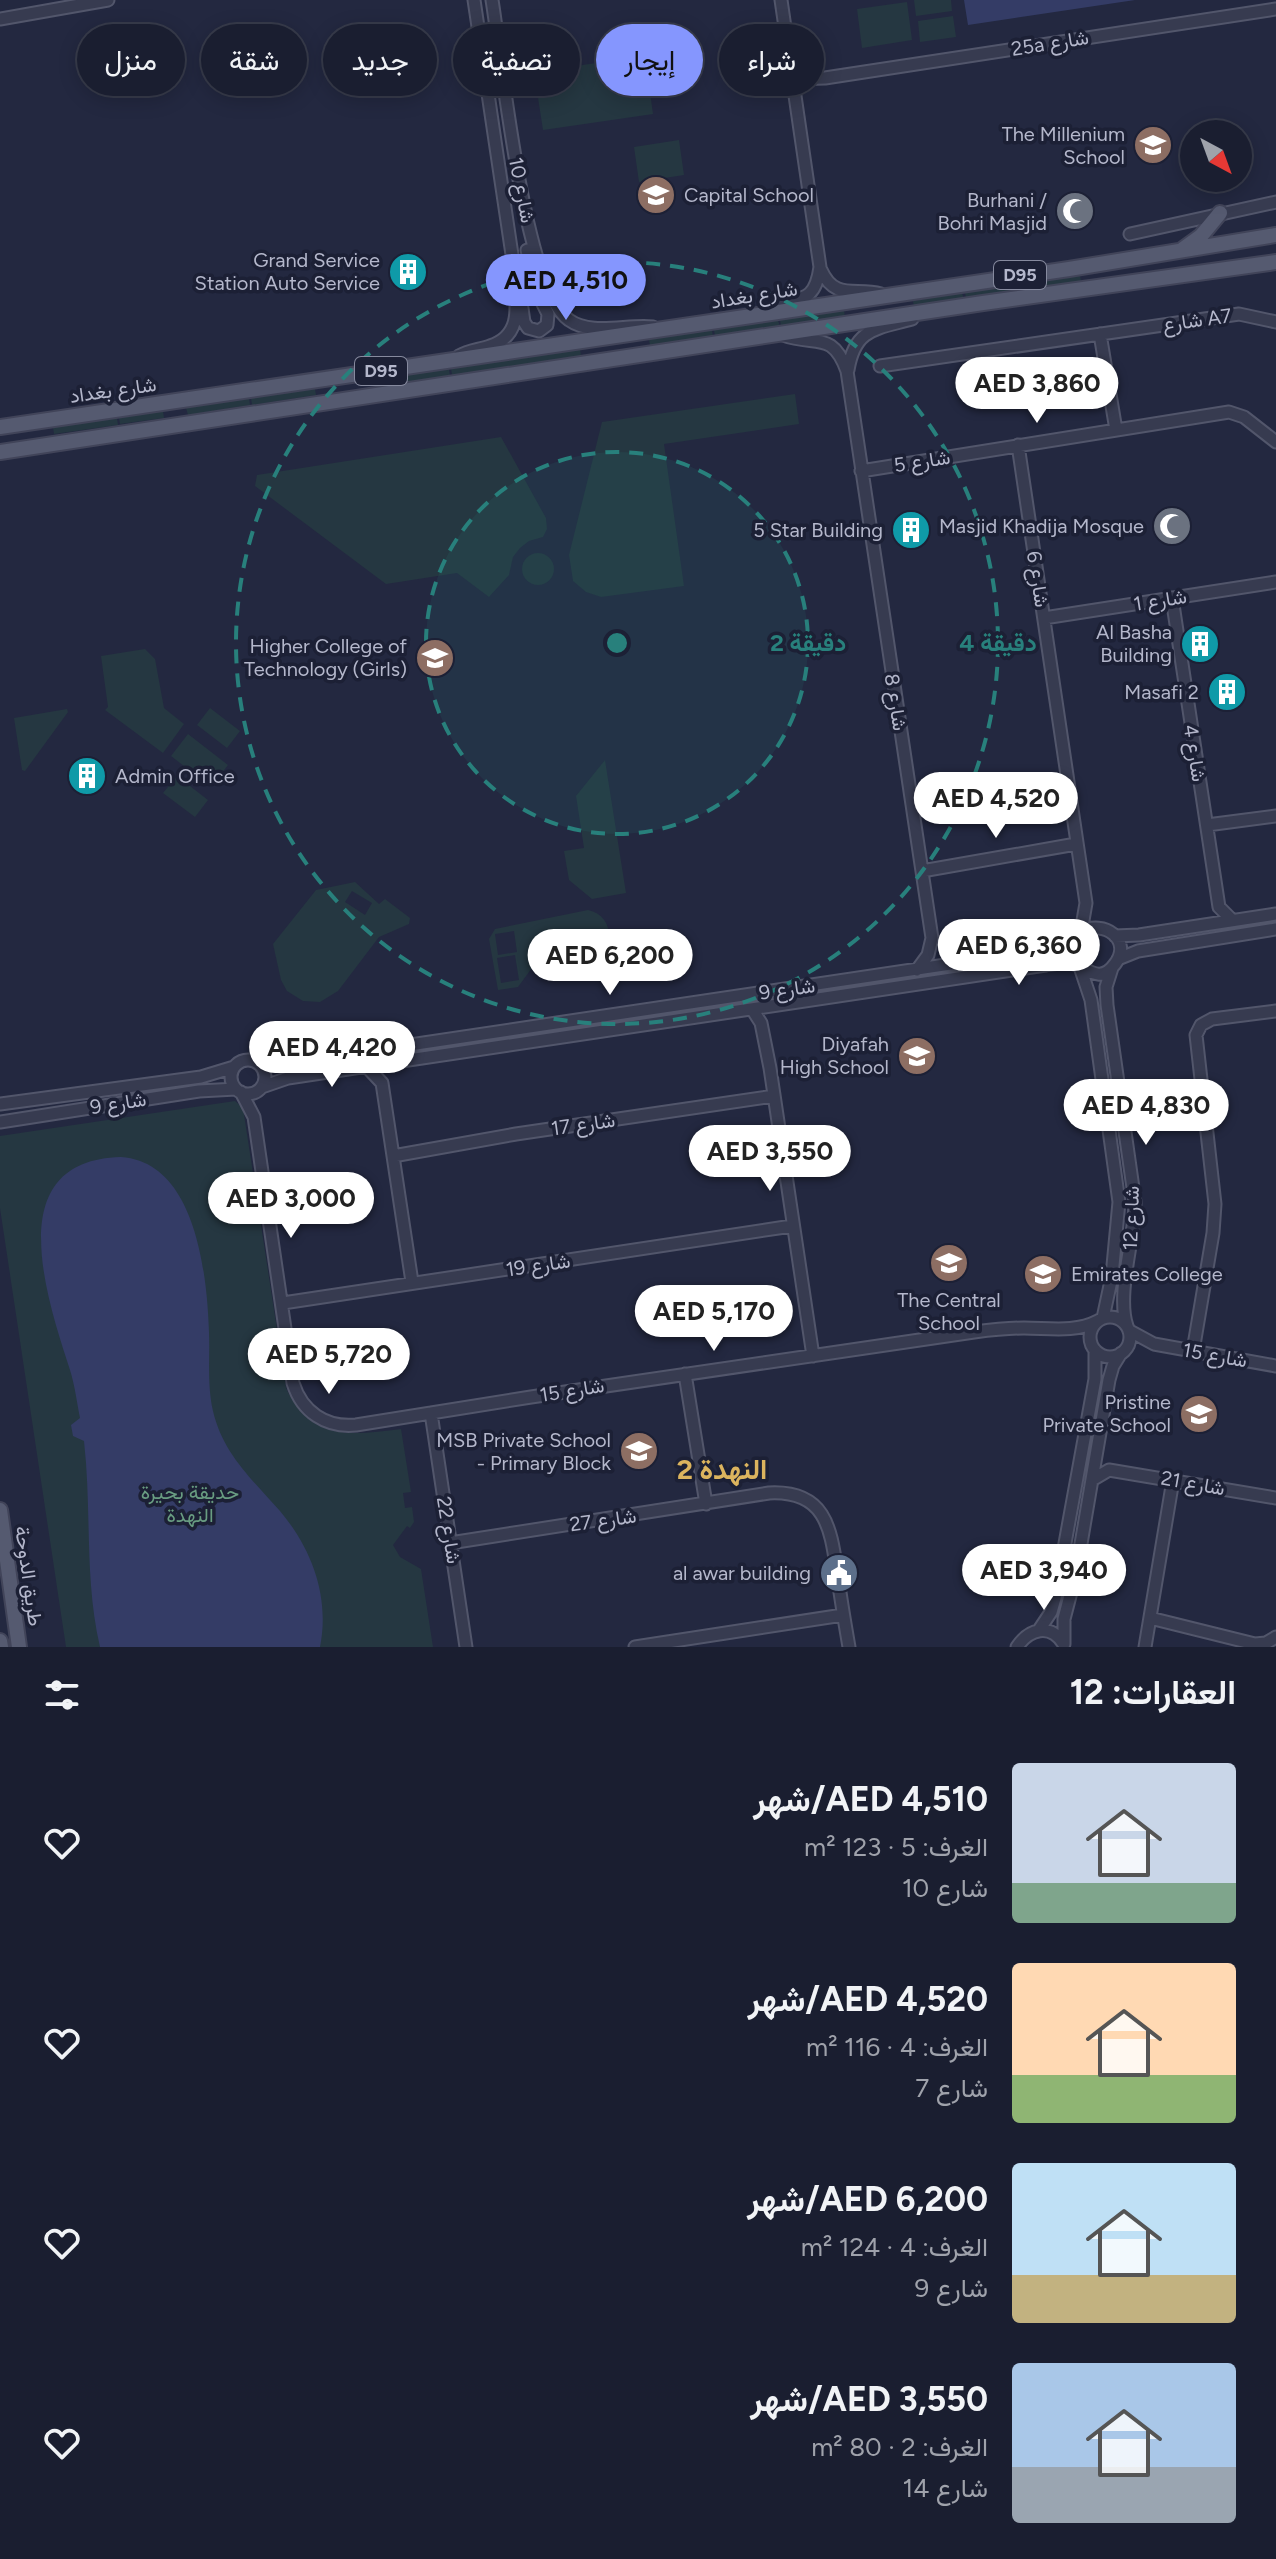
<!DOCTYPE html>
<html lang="ar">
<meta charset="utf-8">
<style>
:root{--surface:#1a1e30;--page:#232738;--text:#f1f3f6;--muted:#9fa2ab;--line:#383c4c;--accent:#8596fe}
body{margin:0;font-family:Figtree,Vazirmatn,sans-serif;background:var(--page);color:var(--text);direction:rtl;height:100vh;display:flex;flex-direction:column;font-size:30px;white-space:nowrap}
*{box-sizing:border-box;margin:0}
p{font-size:26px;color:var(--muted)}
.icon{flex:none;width:44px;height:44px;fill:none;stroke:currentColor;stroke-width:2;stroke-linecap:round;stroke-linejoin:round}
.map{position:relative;height:1647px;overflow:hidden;direction:ltr}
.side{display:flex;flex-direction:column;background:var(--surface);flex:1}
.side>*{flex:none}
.hud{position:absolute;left:24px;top:24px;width:800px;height:72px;direction:rtl;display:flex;gap:16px}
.needle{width:52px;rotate:139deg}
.tools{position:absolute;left:1180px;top:120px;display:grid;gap:16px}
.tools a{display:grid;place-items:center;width:72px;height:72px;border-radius:50%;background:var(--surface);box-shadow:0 4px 20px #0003,0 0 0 2px var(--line);font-size:40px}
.price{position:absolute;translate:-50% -68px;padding:0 18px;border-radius:28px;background:#fff;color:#222;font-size:26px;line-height:52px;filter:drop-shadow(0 2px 4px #0008)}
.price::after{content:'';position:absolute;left:50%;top:48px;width:24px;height:18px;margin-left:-12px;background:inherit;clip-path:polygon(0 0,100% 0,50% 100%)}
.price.on{background:var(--accent);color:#111}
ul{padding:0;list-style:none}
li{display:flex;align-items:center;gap:24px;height:200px;padding:0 40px}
li span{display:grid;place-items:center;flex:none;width:224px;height:160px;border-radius:8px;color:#555}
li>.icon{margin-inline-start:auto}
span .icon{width:96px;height:96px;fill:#fffc;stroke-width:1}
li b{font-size:34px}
h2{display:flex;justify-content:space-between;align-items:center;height:96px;padding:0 40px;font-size:34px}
.chip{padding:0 28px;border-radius:36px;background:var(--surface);box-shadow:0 4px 20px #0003,0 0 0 2px var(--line);font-size:28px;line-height:72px}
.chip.on{background:var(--accent);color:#111}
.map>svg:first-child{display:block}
</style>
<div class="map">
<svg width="1276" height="1647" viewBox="0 0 1276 1647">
<rect width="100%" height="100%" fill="#232840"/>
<!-- green -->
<path fill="#253741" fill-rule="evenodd" d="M914,0H951L952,11L916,16Z
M907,2L912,40L862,48L857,9Z
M953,16L956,37L920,42L918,21Z
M645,56L653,114L543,130L534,72Z
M679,140L684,175L639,182L634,147Z
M1080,276L1081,281L1019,291L1018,285Z
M1015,285L1016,291L966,299L965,292Z
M962,293L964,299L914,307L913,301Z
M844,310L845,317L781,326L780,320Z
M778,320L780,327L715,336L714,330Z
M712,330L713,337L650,346L649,339Z
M580,349L581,356L452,375L451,368Z
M449,369L450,376L384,385L383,378Z
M315,389L316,395L252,405L251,398Z
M795,394L799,424L664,444L684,586L601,597L586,592L573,581L569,555L602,422Z
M249,398L250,405L188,415L186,408Z
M163,411L164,418L120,424L119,418Z
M117,418L118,425L54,434L53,427Z
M501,437L546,518L547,529L543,537L529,541L520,548L513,557L509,575L489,597L457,573L386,584L255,486L257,475Z
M522 569a16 16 0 1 1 32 0a16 16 0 1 1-32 0Z
M145,649L155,659L164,708L184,724L163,753L105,710L108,707L101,656Z
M210,708L240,731L227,748L197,725Z
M67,709L68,712L25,771L22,770L14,718Z
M188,734L228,765L211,787L171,756Z
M605,760L626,893L592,899L569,880L564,851L584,848L576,796Z
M177,776L208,800L195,817L163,793Z
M355,882L379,904L385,899L410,918L409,924L379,937L338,991L320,1002L303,1001L287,991L281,980L273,944L316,890ZM352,891L372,903L365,915L345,902Z
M588,910C602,913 609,923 609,937L548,946L518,987L498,990L489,939L495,929ZM514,931L517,952L498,955L495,934ZM515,955L519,980L501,983L497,958Z
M235,1101L243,1108L286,1388C311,1442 352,1435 401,1429L411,1492L403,1493L405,1508L412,1507L414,1522L410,1528L407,1526L393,1545L400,1557L421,1569L433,1647H66L0,1208V1136Z"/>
<!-- water -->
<path fill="#343c66" d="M964,0H1135L968,25Z
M121,1157C196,1162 207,1274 209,1332C210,1359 207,1384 213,1411C223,1454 252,1479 280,1511C312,1549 330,1597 320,1647H100C84,1578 92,1511 84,1441L73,1436L71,1425L80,1418C77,1403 75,1386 70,1370C46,1296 0,1160 121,1157Z"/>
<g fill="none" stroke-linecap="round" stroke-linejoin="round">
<!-- minor casing -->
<g stroke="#52566b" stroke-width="15">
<path id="minor" d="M492,0C502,60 524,289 569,320C591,336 627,324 653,327
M0,19L108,0
M793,79L825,78L1276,9
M1130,234L1276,202
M821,270C835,301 855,287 881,294
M522,308L524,322L528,328L539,331L547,325L548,314L537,292L527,250
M766,311C794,293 814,310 820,267L781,0
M1100,334L1116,430
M783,335C816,347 832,330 847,371L932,938L928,955L917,970
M459,356C469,350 479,350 490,346C527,334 514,297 514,268L474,0
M880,366L1239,314L1276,322
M848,370C855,328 876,329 912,319
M1018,445L1086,903L1081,932
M861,471L1229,412L1244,417L1276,442
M1172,598L1219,907L1232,920
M1044,618L1276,582
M1207,825L1276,816
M922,871L1076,844
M1115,936L1139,935L1276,914
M1118,959L1138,951L1276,929
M1112,968L1106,987L1107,1005L1135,1202C1135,1238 1116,1294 1127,1326
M1081,970L1091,1000L1119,1202L1112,1276L1103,1318
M752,1009L761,1023L770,1068L813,1356
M231 1077a17 17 0 1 1 34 0a17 17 0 1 1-34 0Z
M259,1063H289L1045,950L1058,947L1075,938
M367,1067L382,1083L412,1282
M262,1087L288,1078L1046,965C1054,964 1068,961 1077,965C1091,972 1102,982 1115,964C1133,940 1104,919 1081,932L1072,948L1077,965
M241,1092L254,1117L293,1383C302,1412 326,1428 356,1425L531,1397L974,1332C990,1330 1007,1328 1024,1328C1049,1328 1075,1333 1098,1321
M0,1104L201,1077L234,1067
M0,1122L199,1091L236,1089
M393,1156L516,1134L774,1096
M283,1303L792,1226
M1090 1337a20 20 0 1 1 40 0a20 20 0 1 1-40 0Z
M1130,1331L1154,1344L1276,1366
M1193,1351L1213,1233L1215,1204L1196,1035L1201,1025L1212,1019L1276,1011
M685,1374L706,1504
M431,1413L466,1647
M1092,1480L1109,1470L1276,1498
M450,1543L769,1493C829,1490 831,1533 838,1578C841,1601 845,1624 849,1647
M1150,1618L1255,1644L1266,1643L1276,1637
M1039,1630L1051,1612L1055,1598L1095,1379V1350
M1064,1644V1619L1076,1573L1109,1380L1113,1366L1121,1353
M635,1647L843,1615
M1017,1647C1029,1629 1050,1623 1063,1643
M1145,1647L1173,1480"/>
</g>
<!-- major casing -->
<g stroke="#414459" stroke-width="18">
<path id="major" d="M1183,249L1201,236L1220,213
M0,427L1069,269L1276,235
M0,452L983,303L1276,262
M0,1510L19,1647
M0,1641L1,1647"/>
</g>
<!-- minor -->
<use href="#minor" stroke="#373b50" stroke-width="11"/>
<!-- major -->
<use href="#major" stroke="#555a70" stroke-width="14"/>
</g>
<!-- distance rings -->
<circle cx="617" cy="643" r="191" fill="#28807c" fill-opacity=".12"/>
<g fill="none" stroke="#28807c" stroke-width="4" stroke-dasharray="14 10">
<circle cx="617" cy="643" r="191"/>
<circle cx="617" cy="643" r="381"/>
</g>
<!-- icons -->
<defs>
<g id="school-disc" transform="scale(2)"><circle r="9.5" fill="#8d6e63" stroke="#1c2035"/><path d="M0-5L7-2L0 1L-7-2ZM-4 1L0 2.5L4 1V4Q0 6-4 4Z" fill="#fff"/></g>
<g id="mosque-disc" transform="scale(2)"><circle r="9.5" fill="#6b7280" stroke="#1c2035"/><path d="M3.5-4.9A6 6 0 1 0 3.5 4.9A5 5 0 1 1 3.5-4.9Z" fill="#fff"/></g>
<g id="building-disc" transform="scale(2)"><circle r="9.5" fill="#0f9aa8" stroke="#1c2035"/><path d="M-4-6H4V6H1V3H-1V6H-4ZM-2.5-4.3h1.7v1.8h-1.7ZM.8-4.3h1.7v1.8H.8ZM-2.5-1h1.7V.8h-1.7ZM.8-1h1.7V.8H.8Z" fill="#fff"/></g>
<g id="university-disc" transform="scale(2)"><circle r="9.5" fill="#8d6e63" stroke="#1c2035"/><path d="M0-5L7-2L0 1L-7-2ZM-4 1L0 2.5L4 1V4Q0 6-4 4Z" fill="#fff"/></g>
<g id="civic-disc" transform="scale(2)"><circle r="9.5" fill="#5c6f8a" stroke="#1c2035"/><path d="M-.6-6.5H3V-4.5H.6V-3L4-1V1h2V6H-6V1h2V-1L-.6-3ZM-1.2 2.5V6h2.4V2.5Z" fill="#fff"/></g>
</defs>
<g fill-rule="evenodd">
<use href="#school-disc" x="1153" y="145"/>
<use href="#school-disc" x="656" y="195"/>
<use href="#mosque-disc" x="1075" y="211"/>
<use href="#building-disc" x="408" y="272"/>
<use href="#mosque-disc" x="1172" y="526"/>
<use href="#building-disc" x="911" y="530"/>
<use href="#building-disc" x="1200" y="644"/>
<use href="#university-disc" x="435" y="658"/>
<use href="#building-disc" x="1227" y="692"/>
<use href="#building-disc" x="87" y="776"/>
<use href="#school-disc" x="917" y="1056"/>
<use href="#school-disc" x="949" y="1263"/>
<use href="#university-disc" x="1043" y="1274"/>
<use href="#school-disc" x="1199" y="1414"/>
<use href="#school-disc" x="639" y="1451"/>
<use href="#civic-disc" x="839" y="1573"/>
</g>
<g text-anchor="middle" stroke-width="7" stroke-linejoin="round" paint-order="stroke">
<!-- shield labels -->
<g fill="#1c2035" stroke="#868a9e" stroke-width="2">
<rect x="994" y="261" width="52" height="28" rx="6"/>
<rect x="355" y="357" width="52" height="28" rx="6"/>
</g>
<g font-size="18" font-weight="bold" fill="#b4b7cb">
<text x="1020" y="281">D95</text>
<text x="381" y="377">D95</text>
</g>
<!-- street labels -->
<g font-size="20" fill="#b4b7cb" stroke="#1c2035">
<text transform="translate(1050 43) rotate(-9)" y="7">25a شارع</text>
<text transform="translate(522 190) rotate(79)" y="7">شارع 10</text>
<text transform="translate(754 295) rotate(-9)" y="7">شارع بغداد</text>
<text transform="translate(1197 320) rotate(-8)" y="7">شارع A7</text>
<text transform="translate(113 390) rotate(-8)" y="7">شارع بغداد</text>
<text transform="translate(922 461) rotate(-9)" y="7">شارع 5</text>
<text transform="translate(1038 579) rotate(81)" y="7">شارع 6</text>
<text transform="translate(1160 600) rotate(-9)" y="7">شارع 1</text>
<text transform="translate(896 702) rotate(81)" y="7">شارع 8</text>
<text transform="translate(1195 753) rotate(81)" y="7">شارع 4</text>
<text transform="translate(787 989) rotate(-8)" y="7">شارع 9</text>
<text transform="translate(118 1103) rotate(-9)" y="7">شارع 9</text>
<text transform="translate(583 1124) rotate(-8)" y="7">شارع 17</text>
<text transform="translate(1131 1218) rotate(-88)" y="7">شارع 12</text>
<text transform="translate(538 1265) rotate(-8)" y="7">شارع 19</text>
<text transform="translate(1215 1355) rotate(10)" y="7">شارع 15</text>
<text transform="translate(572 1390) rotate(-9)" y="7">شارع 15</text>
<text transform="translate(1193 1483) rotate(10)" y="7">شارع 21</text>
<text transform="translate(603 1520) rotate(-8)" y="7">شارع 27</text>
<text transform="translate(449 1530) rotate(81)" y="7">شارع 22</text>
<text transform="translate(29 1576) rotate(82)" y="7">طريق الدوحة</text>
</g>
<!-- poi labels -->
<g font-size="20" fill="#b4b7cb" stroke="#1c2035" text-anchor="end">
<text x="1125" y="141">The Millenium<tspan x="1125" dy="23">School</tspan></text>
<text x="684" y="202" text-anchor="start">Capital School</text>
<text x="1047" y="207">Burhani /<tspan x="1047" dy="23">Bohri Masjid</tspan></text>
<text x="380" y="267">Grand Service<tspan x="380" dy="23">Station Auto Service</tspan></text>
<text x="1144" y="533">Masjid Khadija Mosque</text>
<text x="883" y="537">5 Star Building</text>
<text x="1172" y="639">Al Basha<tspan x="1172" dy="23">Building</tspan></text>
<text x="407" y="653">Higher College of<tspan x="407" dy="23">Technology (Girls)</tspan></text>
<text x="1199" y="699">Masafi 2</text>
<text x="115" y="783" text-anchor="start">Admin Office</text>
<text x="889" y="1051">Diyafah<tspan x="889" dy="23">High School</tspan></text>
<text x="1071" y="1281" text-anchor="start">Emirates College</text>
<text x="949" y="1307" text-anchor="middle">The Central<tspan x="949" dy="23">School</tspan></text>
<text x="1171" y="1409">Pristine<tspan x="1171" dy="23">Private School</tspan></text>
<text x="611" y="1447">MSB Private School<tspan x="611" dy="23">- Primary Block</tspan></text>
<text x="811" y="1580">al awar building</text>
</g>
<!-- park labels -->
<g font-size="20" fill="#699d82" stroke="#1c2035">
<text x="190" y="1499">حديقة بحيرة<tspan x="190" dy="23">النهدة</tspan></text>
</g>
<!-- district labels -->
<g font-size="28" font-weight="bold" fill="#dcb45e" stroke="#1c2035">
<text x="722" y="1479">النهدة 2</text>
</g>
</g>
<circle cx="617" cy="643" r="12" fill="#28807c" stroke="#1c2035" stroke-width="4"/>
<g font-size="24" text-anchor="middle" font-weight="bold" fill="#28807c" stroke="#1c2035" stroke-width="7" stroke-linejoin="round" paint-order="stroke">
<text x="808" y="651">2 دقيقة</text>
<text x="998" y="651">4 دقيقة</text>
</g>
</svg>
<div class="tools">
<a><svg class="needle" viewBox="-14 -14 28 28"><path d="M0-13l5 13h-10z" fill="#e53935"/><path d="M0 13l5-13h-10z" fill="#9fa2ab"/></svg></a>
</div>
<b class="price on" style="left:566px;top:322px">AED 4,510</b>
<b class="price" style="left:1037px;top:425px">AED 3,860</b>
<b class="price" style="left:996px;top:840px">AED 4,520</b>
<b class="price" style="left:1019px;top:987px">AED 6,360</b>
<b class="price" style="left:610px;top:997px">AED 6,200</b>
<b class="price" style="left:332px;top:1089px">AED 4,420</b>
<b class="price" style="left:1146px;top:1147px">AED 4,830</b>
<b class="price" style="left:770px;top:1193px">AED 3,550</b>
<b class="price" style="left:291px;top:1240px">AED 3,000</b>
<b class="price" style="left:714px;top:1353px">AED 5,170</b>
<b class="price" style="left:329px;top:1396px">AED 5,720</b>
<b class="price" style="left:1044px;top:1612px">AED 3,940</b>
<div class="hud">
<a class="chip">شراء</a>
<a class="chip on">إيجار</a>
<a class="chip">تصفية</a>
<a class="chip">جديد</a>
<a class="chip">شقة</a>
<a class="chip">منزل</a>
</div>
</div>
<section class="side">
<h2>العقارات: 12<svg class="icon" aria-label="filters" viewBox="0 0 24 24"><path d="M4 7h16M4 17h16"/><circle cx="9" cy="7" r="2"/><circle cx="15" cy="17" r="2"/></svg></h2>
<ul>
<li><span style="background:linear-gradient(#c9d6e8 75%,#7fa58c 0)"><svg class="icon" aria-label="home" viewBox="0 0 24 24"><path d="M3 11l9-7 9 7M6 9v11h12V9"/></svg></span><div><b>AED 4,510/شهر</b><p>الغرف: 5 · 123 m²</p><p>شارع 10</p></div><svg class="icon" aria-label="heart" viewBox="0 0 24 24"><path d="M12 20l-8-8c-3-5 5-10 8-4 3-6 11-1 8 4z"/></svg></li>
<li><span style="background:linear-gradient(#ffd9b3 70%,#8fb573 0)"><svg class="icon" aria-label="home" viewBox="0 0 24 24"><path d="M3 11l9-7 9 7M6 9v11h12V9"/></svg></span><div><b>AED 4,520/شهر</b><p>الغرف: 4 · 116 m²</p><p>شارع 7</p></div><svg class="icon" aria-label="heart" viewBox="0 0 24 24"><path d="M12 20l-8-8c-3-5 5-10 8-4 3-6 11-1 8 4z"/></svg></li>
<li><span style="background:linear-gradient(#bfe0f5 70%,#c2b280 0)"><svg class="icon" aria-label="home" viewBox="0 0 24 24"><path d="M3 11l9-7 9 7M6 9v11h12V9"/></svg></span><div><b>AED 6,200/شهر</b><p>الغرف: 4 · 124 m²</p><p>شارع 9</p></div><svg class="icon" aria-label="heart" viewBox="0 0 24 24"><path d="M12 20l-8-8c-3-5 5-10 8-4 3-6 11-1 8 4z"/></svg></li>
<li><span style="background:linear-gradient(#a9c7e8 65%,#9aa5b1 0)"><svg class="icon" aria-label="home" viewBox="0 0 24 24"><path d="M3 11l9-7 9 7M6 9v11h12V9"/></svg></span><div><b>AED 3,550/شهر</b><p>الغرف: 2 · 80 m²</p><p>شارع 14</p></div><svg class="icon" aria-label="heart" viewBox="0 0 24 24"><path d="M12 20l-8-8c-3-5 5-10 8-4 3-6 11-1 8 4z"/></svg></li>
</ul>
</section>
